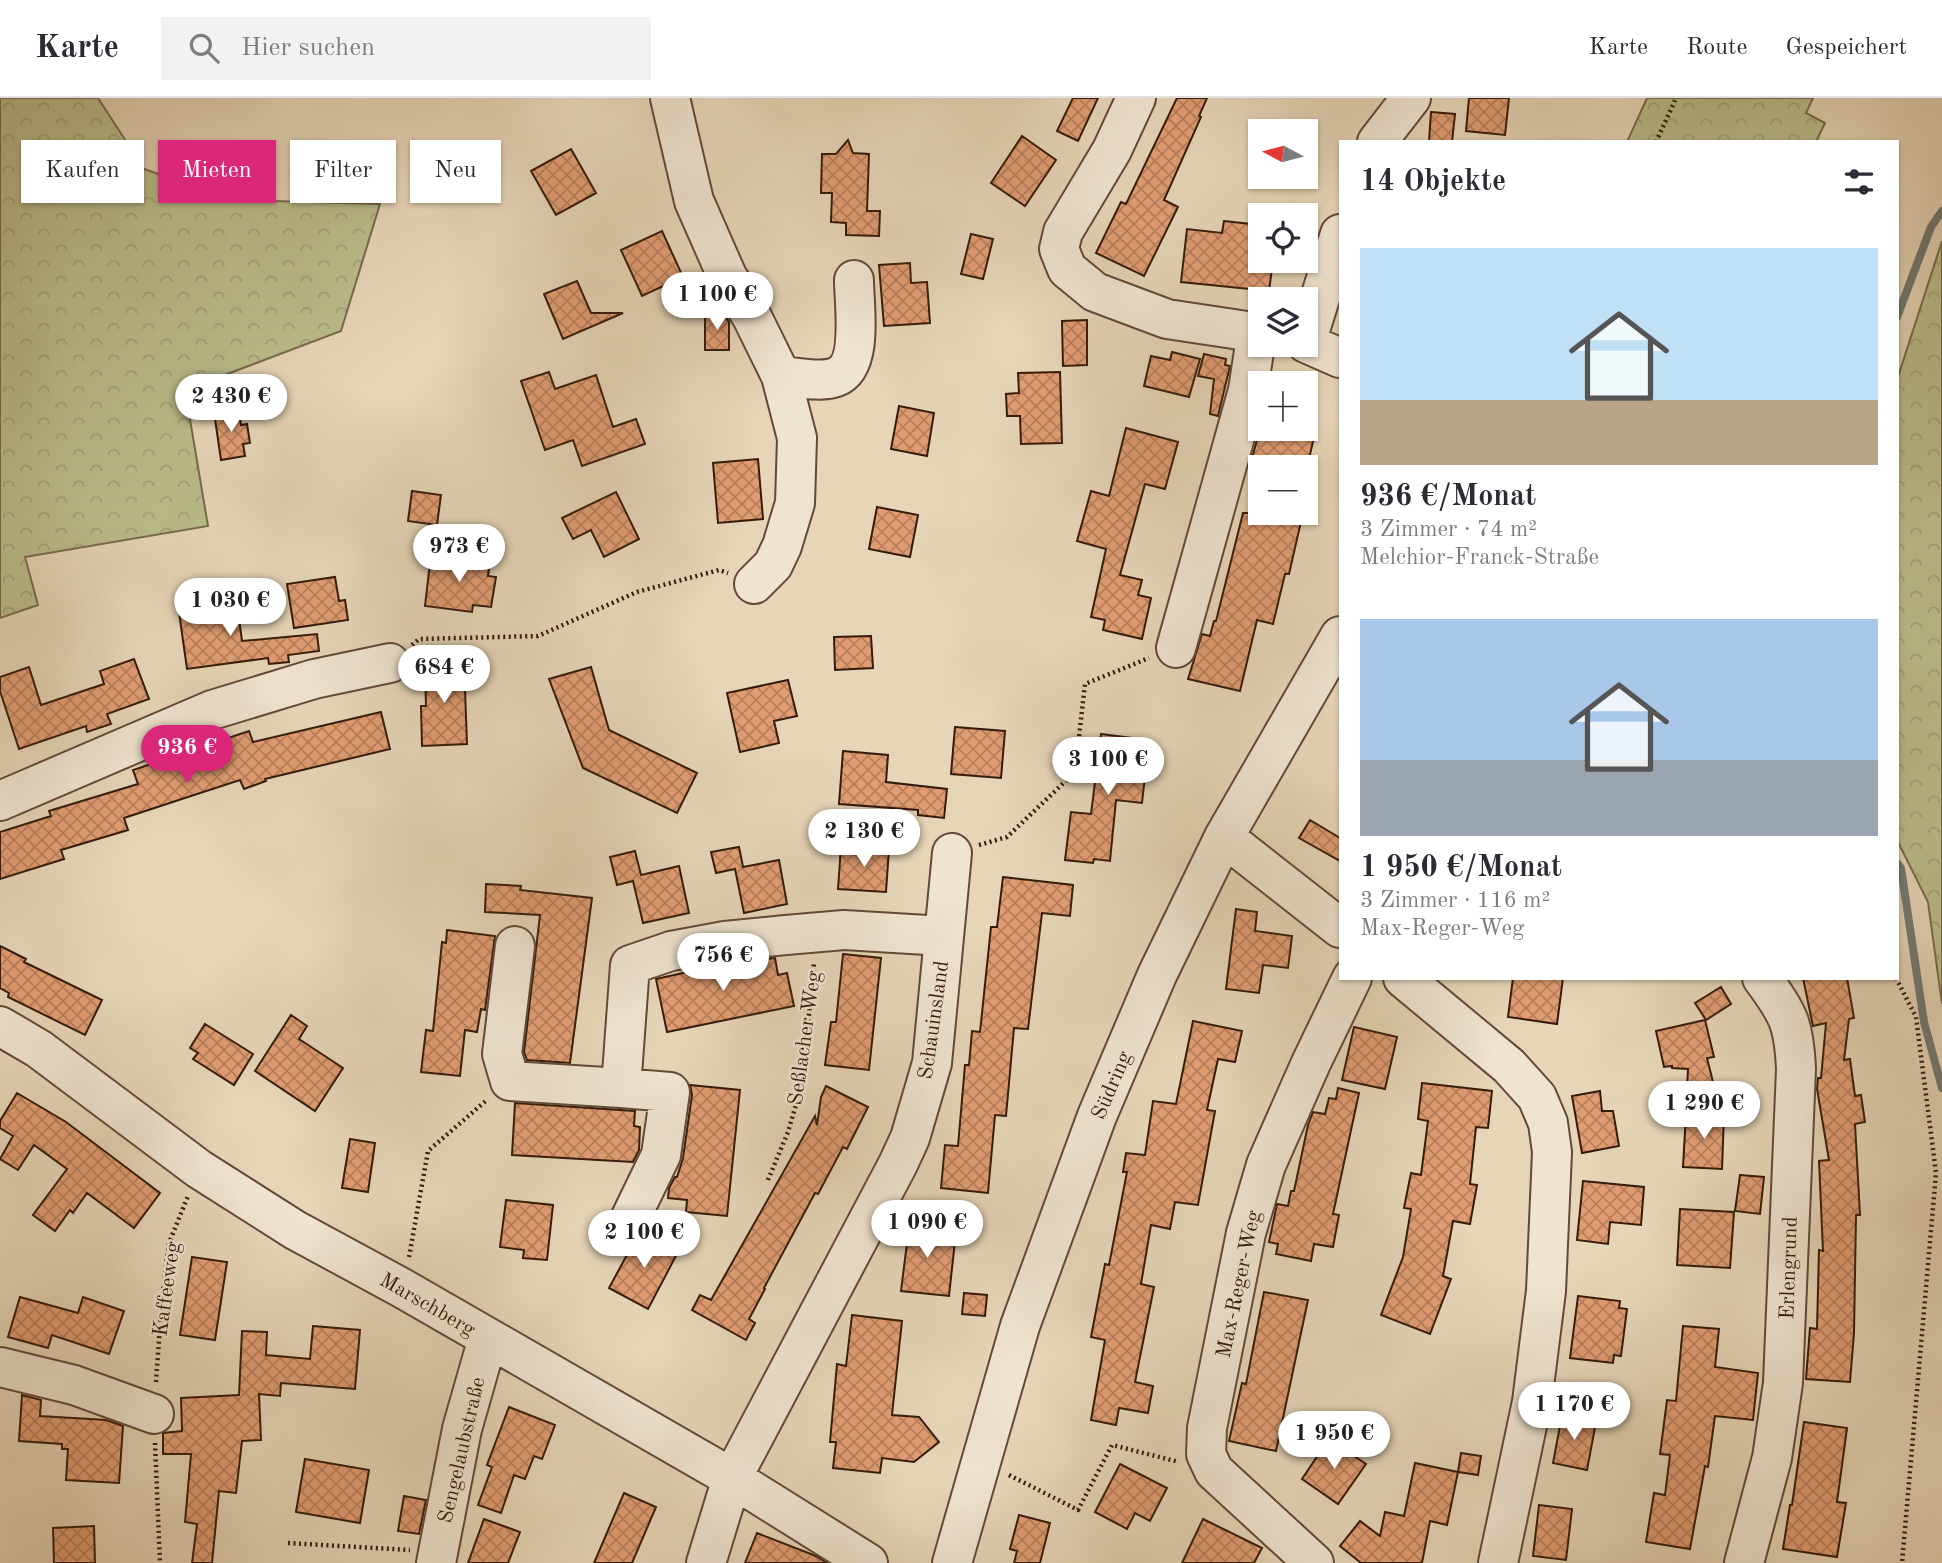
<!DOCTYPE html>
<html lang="de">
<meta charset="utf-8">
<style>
:root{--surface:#fff;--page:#f2f2f3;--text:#2b2b33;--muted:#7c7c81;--line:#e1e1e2;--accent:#db2777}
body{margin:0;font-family:"Old Standard TT",serif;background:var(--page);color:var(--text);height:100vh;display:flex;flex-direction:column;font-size:26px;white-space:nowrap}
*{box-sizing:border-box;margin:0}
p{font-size:23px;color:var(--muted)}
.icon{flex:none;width:38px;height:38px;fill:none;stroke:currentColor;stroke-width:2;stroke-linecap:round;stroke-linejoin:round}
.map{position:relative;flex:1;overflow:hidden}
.sheet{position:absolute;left:1339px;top:42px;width:560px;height:840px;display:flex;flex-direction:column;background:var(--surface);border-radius:0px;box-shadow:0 2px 5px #0004}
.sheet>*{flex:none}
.top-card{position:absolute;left:21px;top:42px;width:665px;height:63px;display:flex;gap:14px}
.needle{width:46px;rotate:277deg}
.tools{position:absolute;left:1248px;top:21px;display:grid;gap:14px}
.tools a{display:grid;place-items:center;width:70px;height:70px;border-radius:0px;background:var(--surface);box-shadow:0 2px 5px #0004;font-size:35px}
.price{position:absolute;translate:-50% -60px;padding:0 16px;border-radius:24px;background:#fff;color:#222;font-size:23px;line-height:46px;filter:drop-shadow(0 2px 4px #0008)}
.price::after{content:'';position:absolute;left:50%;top:42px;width:21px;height:16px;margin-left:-10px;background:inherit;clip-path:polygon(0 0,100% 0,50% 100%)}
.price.selected{background:var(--accent);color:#fff}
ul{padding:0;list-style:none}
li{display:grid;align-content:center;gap:14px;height:371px;padding:0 21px}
li span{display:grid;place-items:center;height:217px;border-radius:0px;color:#555}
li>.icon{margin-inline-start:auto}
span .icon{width:126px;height:126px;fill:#fffc;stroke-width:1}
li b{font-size:30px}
h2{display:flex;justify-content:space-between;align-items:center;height:84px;padding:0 21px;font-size:30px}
.tag{padding:0 24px;border-radius:0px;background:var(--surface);box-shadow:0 2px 5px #0004;font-size:24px;line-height:63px}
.tag.selected{background:var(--accent);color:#fff}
header{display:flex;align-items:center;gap:42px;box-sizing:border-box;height:98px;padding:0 35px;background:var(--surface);border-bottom:2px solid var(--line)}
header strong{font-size:33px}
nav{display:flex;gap:38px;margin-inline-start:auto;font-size:24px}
.search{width:490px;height:63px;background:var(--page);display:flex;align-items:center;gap:18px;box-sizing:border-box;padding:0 24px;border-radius:0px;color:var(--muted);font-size:26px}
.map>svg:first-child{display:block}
</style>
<header>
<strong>Karte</strong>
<div class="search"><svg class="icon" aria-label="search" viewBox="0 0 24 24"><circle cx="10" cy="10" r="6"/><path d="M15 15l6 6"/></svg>Hier suchen</div>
<nav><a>Karte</a><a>Route</a><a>Gespeichert</a></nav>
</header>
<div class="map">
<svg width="1942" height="1465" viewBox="0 0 1942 1465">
<defs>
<pattern id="forest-crowns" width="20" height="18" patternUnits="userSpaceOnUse" patternTransform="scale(1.75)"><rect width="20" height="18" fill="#babc8b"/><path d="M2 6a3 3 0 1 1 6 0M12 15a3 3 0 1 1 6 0" fill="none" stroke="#a0a177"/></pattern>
<pattern id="building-cross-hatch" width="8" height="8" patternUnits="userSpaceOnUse" patternTransform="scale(1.75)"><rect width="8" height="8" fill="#e19d72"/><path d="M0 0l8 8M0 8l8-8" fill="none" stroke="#b77f5c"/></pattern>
</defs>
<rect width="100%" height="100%" fill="#e6d5b7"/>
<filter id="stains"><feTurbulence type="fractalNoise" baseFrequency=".00286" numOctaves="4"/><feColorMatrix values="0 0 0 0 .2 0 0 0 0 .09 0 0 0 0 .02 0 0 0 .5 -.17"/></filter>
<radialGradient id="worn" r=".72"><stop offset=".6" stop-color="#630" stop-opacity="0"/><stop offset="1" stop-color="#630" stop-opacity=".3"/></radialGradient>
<!-- forest -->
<path fill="url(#forest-crowns)" stroke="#786c4c" stroke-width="2" d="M0,0H98L144,71L233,102L380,106L341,233L185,292L208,428L25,459L38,507L0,520Z
M1647,0H1813L1806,15L1825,25L1816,44H1627Z
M1942,143V906L1928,804L1897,742V282Z"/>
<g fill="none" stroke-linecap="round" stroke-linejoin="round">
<!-- stream -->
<path stroke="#707971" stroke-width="8" d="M1897,219L1931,129L1942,113
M1897,765L1901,770L1924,924L1942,990"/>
</g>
<!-- building -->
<path fill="url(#building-cross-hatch)" stroke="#361b0c" stroke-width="2" d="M1073,0H1098L1078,43L1057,33Z
M1177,0H1207L1199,18L1201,19L1164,102L1178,109L1144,178L1096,155L1121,104L1126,106Z
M1469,0H1509L1505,37L1466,33Z
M1431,14L1455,16L1452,44H1429Z
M1022,38L1056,62L1025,108L991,85Z
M848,42L853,55L869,56L867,113H880L879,138L846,137V125L831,124L832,95H821L822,56H836Z
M571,51L596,95L556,117L531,73Z
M1224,123L1260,127V163H1273L1269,193L1181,184L1187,131L1222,135Z
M662,133L683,179L642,198L621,152Z
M971,136L993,141L983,181L961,176Z
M910,165L911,185L927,184L930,225L884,228L879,167Z
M577,183L591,215H623L563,241L544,196Z
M705,214H723L729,224V252H705Z
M1087,222V267L1063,268L1062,223Z
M1172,254L1200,261L1189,299L1144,288L1151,258L1170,262Z
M1204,256L1226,261L1225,267L1230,268L1218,318L1210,316L1214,281L1198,278Z
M549,274L555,291L596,277L613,329L636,321L645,346L582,368L573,342L545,352L521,283Z
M1060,274L1062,345L1021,346L1020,318H1007L1006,296L1019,295L1018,275Z
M899,308L934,315L927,358L891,351Z
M238,310L241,327L247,326L250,345L243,346L245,358L221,362L214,314Z
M1126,330L1178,344L1165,391L1145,386L1120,477L1142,482L1138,497L1151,500L1142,541L1103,532L1105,522L1091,519L1106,451L1077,443L1091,393L1109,398Z
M1260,331H1316L1307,369H1258L1259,362L1252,360Z
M758,361L763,421L718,425L713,365Z
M412,393L441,397L437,427L408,423Z
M616,394L639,441L604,459L591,432L573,441L562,420Z
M877,409L918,417L910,459L869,451Z
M1243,415H1303L1289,476H1285L1273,526L1257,522L1240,593L1188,581L1202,536L1210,538L1214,523H1216Z
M431,457L490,465L488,478L496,479L491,509L473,507L472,514L425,508Z
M335,479L339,503L345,502L348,522L294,530L287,486Z
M213,495L218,524L239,521L242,543L317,536L319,553L288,557L289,564L269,566L268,560L187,571L177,500Z
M871,538L873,570L835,572L834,539Z
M134,561L149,601L107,616L111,626L87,634L86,628L19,651L0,593V579L29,569L41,607L104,586L100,573Z
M464,564L467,646L422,648L421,608H426L425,566Z
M591,569L609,632L697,675L677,715L583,670L549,581Z
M788,582L797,618L774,623L779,645L740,654L727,595Z
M381,614L390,651L265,681L266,683L244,691L240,682L194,697L124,720L128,732L61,752L64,761L0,781V734L51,718L49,713L138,686L133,672L249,633L253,644Z
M955,629L1005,633L1001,680L951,676Z
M1101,636L1149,642L1142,705L1116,702L1110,763L1094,761L1093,765L1065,762L1071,714L1091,716Z
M843,653L888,657L886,684L947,691L944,720L918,717V712L839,706Z
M1310,722L1340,740V763L1299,740Z
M841,748L889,751L886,794L838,791Z
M739,749L743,769L779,762L787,806L744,815L735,771L716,775L711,754Z
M635,753L641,777L679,768L689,815L643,825L633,783L617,787L610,759Z
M1003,779L1073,787L1070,818L1042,815L1028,931L1014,930L1006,1018L995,1017L988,1095L941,1090L945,1047L958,1048L965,967H969L972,933L980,934L991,829H997Z
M486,786L521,788L520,792L592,800L570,965L527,962L524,954L540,817L485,814Z
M1236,811L1257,814L1255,833L1292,838L1288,870L1263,867L1259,895L1226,891Z
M447,832L495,838L485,912L481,911L477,934L465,932L460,978L421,974L426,932L433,933L442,844L446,845Z
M0,848L26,861L24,864L102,902L85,937L8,899L9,895L0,890Z
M843,856L881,860L869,972L825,967L831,924H836Z
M775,860L778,877L787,875L794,908L667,934L656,881L728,865Z
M1513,880H1563L1557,926L1508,919Z
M1803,880H1847L1854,920L1849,921L1844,962L1850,961L1855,998L1861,997L1865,1024L1855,1026L1860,1117H1856L1854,1235L1850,1284L1806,1281L1810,1230L1817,1231L1819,1152L1823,1153L1819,1063L1829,1062L1817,991L1818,980H1821L1826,925L1813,928Z
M1721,889L1731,906L1706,922L1695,905Z
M291,917L307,928L299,941L343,970L315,1013L255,973Z
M1705,922L1714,959L1707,960L1713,984L1687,990L1688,971L1672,970V968L1664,969L1656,933Z
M1193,923L1242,933L1235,964L1218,961L1207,1012L1215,1013L1198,1107L1175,1104L1170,1131L1151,1127L1141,1186L1154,1189L1135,1284L1153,1288L1148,1315L1119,1310L1116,1327L1091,1322L1105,1242L1091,1239L1105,1166L1109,1167L1127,1074H1123L1126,1055L1145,1057L1153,1003L1176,1006Z
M205,926L253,956L234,987L193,961L198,955L190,950Z
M1354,929L1397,939L1385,991L1342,982Z
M1422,985L1492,993L1488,1030L1476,1029L1470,1086L1477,1087L1470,1126L1453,1123L1443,1178L1451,1181L1430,1236L1381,1217L1403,1159L1411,1111L1404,1110L1411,1075L1421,1077L1428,1023L1418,1021Z
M690,987L740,992L727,1118L686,1114L687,1102L668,1100L669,1090L675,1079H677L683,1060L692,997Z
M826,988L868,1009L847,1051L843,1049L818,1096L815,1095L764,1190L765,1191L749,1221L755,1225L746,1242L692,1212L700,1197L711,1202L815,1018L817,1027L821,999Z
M1338,990L1359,995L1333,1116L1339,1117L1333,1149L1314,1146L1311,1163L1276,1156L1278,1146L1269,1144L1277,1106L1288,1108L1291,1093H1294L1308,1027L1313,1014L1325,1016L1329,1000L1336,1001Z
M1600,993L1602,1013H1613L1619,1048L1582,1055L1572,998Z
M17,995L66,1024L160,1095L134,1130L87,1095L73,1115L70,1112L55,1133L33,1117L67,1071L34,1047L18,1072L0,1061L13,1038L0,1030V1023Z
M515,1005L635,1013L634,1028L640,1029L639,1052L633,1064L512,1057Z
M1686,1016L1724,1017L1722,1071L1683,1069Z
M350,1041L375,1045L368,1094L342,1090Z
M1740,1077L1764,1079L1760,1116L1735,1113Z
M1583,1083L1644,1089L1641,1127L1610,1124L1608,1146L1577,1142Z
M506,1102L553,1107L547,1162L523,1160L524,1152L500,1149Z
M1680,1111L1734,1114L1730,1170L1677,1167Z
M910,1121L939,1124L937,1141L955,1143L949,1198L901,1193Z
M645,1136L678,1154L648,1211L609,1190L635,1142Z
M192,1159L227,1164L215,1242L180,1237Z
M1264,1194L1308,1202L1276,1353L1229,1343L1242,1285L1246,1286Z
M964,1195L987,1197L985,1218L962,1216Z
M1578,1198L1620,1203L1619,1210L1627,1211L1621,1258L1614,1257L1613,1265L1570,1260Z
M20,1199L78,1215L83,1199L124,1213L109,1256L52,1237L48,1250L8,1239Z
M852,1217L902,1223L892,1317L919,1319L939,1344L914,1364L882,1360L880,1375L833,1370L836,1344H830L837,1266L846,1268Z
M313,1228L360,1232L355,1291L281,1285L280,1298L259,1296L261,1342L242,1343L236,1395L219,1393L212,1465H192L197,1426L185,1424L191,1356H163V1335L182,1333L181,1300L239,1297L242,1233L267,1234L266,1257L310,1261Z
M1683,1228L1719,1231L1715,1269L1758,1275L1753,1322L1715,1318L1708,1369L1705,1368L1690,1451L1646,1444L1654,1395L1665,1397L1670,1357L1660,1356L1667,1302L1676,1303Z
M22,1297L41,1302L40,1318L106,1322L123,1328L119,1385L66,1382L68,1351H62V1346L19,1343Z
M509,1309L555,1327L542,1361L534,1358L525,1381L514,1377L501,1415L478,1407L492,1369L487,1367Z
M1562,1317L1596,1324L1587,1372L1553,1365Z
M1804,1324L1847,1330L1837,1404L1846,1405L1837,1459L1783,1451L1790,1407H1792Z
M1329,1341L1366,1366L1338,1406L1302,1381Z
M1461,1355L1481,1358L1478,1377L1458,1374L1447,1427L1430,1423L1422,1465H1361L1340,1448L1360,1423L1380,1438L1385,1414L1404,1418L1415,1365L1458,1374Z
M305,1361L369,1372L360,1425L296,1414Z
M1120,1366L1167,1390L1150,1423L1135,1415L1127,1431L1095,1414Z
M624,1395L656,1409L632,1465H594Z
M404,1398L426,1402L419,1436L398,1433Z
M1539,1407L1572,1411L1566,1462L1533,1458Z
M1019,1417L1050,1425L1040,1465H1014L1017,1453L1010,1451Z
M484,1421L520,1434L508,1465H468Z
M1203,1421L1262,1450L1254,1465H1182Z
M94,1428L95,1465H54L53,1430Z
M757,1435L816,1458L827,1465H745Z"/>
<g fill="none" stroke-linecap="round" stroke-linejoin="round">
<!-- minor casing -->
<g stroke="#624a37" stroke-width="42">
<path id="minor" d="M670,0L694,103L727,178L752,219L781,278L797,340L795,405L782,448L773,467L754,486
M1136,0L1112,52L1063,134L1059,151L1067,171L1095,194L1167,221L1260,235
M1377,44L1411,0
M1306,245L1340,136
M1306,245L1340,260
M781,278C797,279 820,285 836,279C864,268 854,207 854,182
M1176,550L1248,292L1257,234
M0,703L212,612L314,581L390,565
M1224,739L1340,830
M515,848L502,956L510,983L621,990L630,867L671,853L725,843L786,837L844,832L944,838
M1403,880L1509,968L1537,999L1548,1025L1552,1054L1546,1193L1532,1304L1498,1465
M0,928L39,951L199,1071L295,1132L402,1190L732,1380L868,1465
M621,990L670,994L661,1057L630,1121
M0,1269L74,1287L154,1316
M436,1465L462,1331L488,1240
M706,1465L732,1380L898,1066L910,1040L932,965L952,755
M952,1465L1020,1228L1097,1018L1157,877L1224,739L1340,538
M1314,1465L1214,1373L1206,1356L1207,1330L1246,1135L1266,1067L1311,965L1352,880
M1744,1465L1772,1360L1783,1285L1796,971C1794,927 1789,916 1762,880"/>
</g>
<!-- path -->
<path stroke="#361b0c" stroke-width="4.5" stroke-dasharray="2 3.5" stroke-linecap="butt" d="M1656,44L1676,0
M412,547L419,541L538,538L637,494L719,472L728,475
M979,747L1007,739L1075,674L1085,586L1149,560
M1896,880L1916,919L1936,1075L1902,1465
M768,1082L788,1034L802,986L814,865
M409,1159L428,1053L488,1001
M156,1284L162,1200L169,1145L188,1098
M155,1345L160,1465
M1009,1377L1078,1412L1112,1347L1179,1364
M288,1445L410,1452"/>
<!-- minor -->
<use href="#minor" stroke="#efe4d0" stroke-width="38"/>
</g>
<g text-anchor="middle" stroke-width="5" stroke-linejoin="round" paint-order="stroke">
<!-- street labels -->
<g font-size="21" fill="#361b0c" stroke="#efe4d0">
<text transform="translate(933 922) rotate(-82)" y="7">Schauinsland</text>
<text transform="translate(804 940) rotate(-82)" y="7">Seßlacher Weg</text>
<text transform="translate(1111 987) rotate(-67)" y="7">Südring</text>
<text transform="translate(1788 1170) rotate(-88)" y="7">Erlengrund</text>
<text transform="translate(1238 1186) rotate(-78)" y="7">Max-Reger-Weg</text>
<text transform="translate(166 1191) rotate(-82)" y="7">Kaffeeweg</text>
<text transform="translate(428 1206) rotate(30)" y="7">Marschberg</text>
<text transform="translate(461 1352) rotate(-77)" y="7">Sengelaubstraße</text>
</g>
</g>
<rect width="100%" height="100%" filter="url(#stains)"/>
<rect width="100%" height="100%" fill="url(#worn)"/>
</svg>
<div class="tools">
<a><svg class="needle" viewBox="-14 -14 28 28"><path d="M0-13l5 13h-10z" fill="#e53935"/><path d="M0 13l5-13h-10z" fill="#7c7c81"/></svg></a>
<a><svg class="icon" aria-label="locate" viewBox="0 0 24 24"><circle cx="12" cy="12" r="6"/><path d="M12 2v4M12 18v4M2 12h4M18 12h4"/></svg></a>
<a><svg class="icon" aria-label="layers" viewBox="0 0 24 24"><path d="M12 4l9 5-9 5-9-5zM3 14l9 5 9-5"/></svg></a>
<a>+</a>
<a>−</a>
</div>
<b class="price" style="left:717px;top:234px">1 100 €</b>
<b class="price" style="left:231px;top:336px">2 430 €</b>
<b class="price" style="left:459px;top:486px">973 €</b>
<b class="price" style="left:230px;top:540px">1 030 €</b>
<b class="price" style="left:444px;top:607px">684 €</b>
<b class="price selected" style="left:187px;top:687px">936 €</b>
<b class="price" style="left:1108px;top:699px">3 100 €</b>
<b class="price" style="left:864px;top:771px">2 130 €</b>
<b class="price" style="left:723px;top:895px">756 €</b>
<b class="price" style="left:1704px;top:1043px">1 290 €</b>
<b class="price" style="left:927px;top:1162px">1 090 €</b>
<b class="price" style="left:644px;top:1172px">2 100 €</b>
<b class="price" style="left:1574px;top:1344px">1 170 €</b>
<b class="price" style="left:1334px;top:1373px">1 950 €</b>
<div class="top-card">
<a class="tag">Kaufen</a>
<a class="tag selected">Mieten</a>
<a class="tag">Filter</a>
<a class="tag">Neu</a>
</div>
<section class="sheet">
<h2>14 Objekte<svg class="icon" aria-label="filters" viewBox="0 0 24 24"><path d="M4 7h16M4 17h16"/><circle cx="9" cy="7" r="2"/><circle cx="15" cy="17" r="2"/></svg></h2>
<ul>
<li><span style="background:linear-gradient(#bfe0f5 70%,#b9a48a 0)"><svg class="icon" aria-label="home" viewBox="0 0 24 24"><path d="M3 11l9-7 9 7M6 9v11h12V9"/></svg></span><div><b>936 €/Monat</b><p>3 Zimmer · 74 m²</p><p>Melchior-Franck-Straße</p></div></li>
<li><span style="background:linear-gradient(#a9c7e8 65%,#9aa5b1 0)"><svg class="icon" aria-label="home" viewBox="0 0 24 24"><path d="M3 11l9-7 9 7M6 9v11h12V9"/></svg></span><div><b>1 950 €/Monat</b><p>3 Zimmer · 116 m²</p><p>Max-Reger-Weg</p></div></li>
</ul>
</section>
</div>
